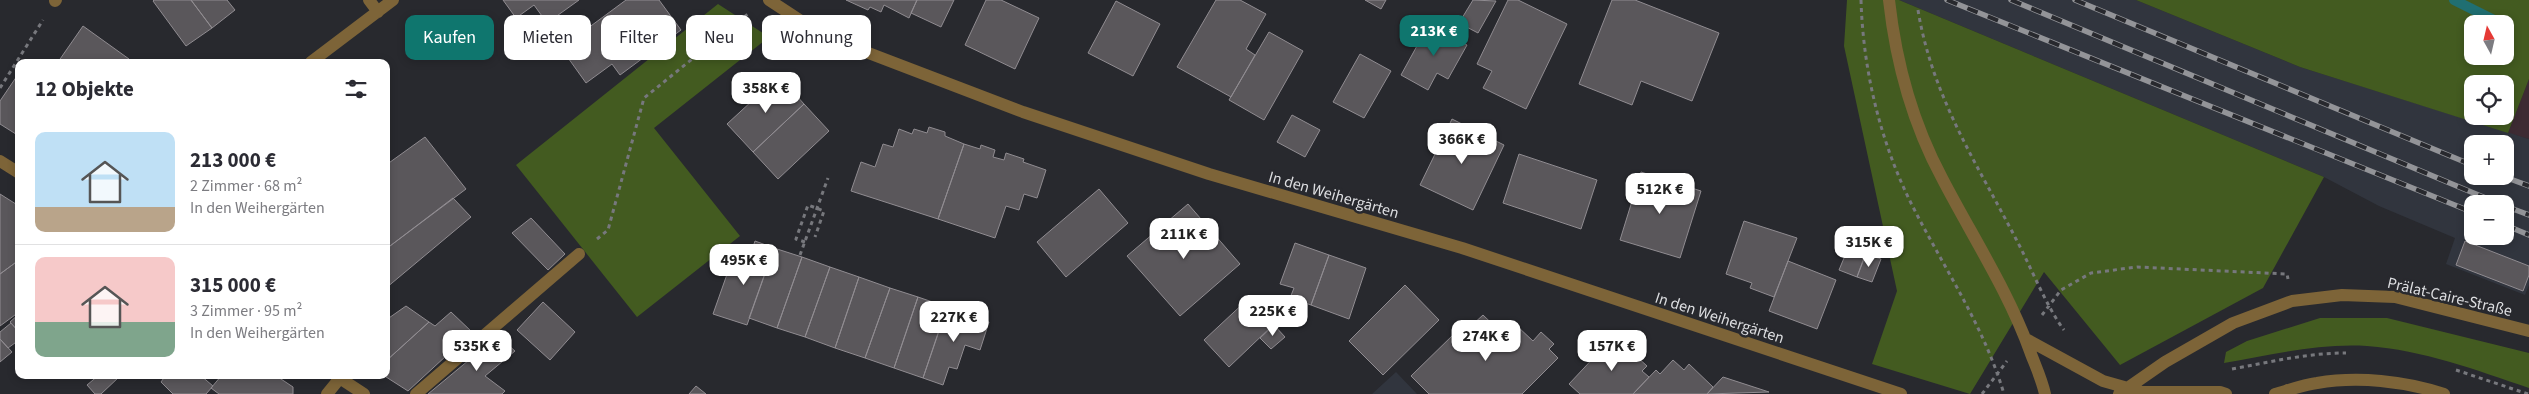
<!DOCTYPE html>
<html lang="de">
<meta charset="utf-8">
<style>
:root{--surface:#fff;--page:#f2f2f3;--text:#2b2b33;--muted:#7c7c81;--line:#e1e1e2;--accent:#0f766e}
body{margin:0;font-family:"Source Sans 3",sans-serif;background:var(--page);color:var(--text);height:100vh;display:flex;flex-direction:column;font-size:19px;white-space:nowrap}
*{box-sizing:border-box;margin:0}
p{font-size:16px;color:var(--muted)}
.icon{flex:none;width:28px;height:28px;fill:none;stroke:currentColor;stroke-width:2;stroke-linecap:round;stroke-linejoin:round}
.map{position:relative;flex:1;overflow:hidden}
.panel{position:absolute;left:15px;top:59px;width:375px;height:320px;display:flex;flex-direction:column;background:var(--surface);border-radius:10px;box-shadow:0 2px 8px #0003}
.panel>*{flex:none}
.guide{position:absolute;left:405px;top:15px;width:475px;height:45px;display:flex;gap:10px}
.needle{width:32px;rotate:352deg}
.tools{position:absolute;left:2464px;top:15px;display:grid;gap:10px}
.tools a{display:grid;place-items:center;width:50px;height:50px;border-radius:10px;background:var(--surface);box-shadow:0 2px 8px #0003;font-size:25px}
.price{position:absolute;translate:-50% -42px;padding:0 11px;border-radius:10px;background:#fff;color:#222;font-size:16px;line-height:32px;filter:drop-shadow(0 1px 2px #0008)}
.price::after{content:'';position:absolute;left:50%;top:30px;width:15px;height:11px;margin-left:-8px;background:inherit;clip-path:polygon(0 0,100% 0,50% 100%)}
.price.current{background:var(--accent);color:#fff}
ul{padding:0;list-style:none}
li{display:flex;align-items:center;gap:15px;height:125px;padding:0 20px}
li+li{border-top:1px solid var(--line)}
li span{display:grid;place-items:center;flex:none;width:140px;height:100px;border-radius:10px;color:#555}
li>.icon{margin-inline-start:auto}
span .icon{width:60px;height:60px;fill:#fffc;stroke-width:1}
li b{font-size:21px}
h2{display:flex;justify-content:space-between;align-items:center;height:60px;padding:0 20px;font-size:21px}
.tag{padding:0 18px;border-radius:10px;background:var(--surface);box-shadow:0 2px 8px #0003;font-size:18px;line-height:45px}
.tag.current{background:var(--accent);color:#fff}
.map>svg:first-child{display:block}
</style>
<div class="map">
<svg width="2529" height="394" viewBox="0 0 2529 394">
<rect width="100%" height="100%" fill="#28292e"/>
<!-- commercial -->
<path fill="#3d2b33" d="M2529,79V139L2508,133Z"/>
<!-- built -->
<path fill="#31353e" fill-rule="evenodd" d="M1899,0H2136L2300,67L2529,139V285L2525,295L2446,264L2455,238L2379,206L2324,177ZM2472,144H2505V176H2472ZM2472,204H2505V236H2472Z
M1396,372L1417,394H1372Z"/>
<!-- green -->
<path fill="#435b20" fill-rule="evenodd" d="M1847,0H1899L2324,177L2263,288L2120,365L2044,272L1970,394L1872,364L1897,291L1844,46Z
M2136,0H2529V79L2508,133L2300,67ZM2472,24H2505V56H2472ZM2472,84H2505V116H2472Z
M718,4L769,37L654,128L740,236L637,317L516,165Z
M2320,318H2387L2529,353V388C2476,370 2423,350 2367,346C2319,343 2270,355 2224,363L2226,352L2247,341Z"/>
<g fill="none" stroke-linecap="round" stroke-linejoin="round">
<!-- stream -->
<path stroke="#206f72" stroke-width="10" d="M2454,0L2502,24"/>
</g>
<!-- building -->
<path fill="#5a575b" stroke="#908c91" d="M154,0H191L212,28L186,46L153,1Z
M191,0H227L235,10L212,28Z
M503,0H579L547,23L534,5L516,18Z
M626,0H659L681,30L620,75L612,64L586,83L561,48Z
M846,0H917L909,18L884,5L881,12L870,7L868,10Z
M917,0H954L941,27L911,13Z
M986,0H1001L1039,18L1015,69L965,45Z
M1216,0H1240L1266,14L1246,49L1255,55L1231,97L1177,67Z
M1365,0H1386L1381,9Z
M1473,0L1496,1L1478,33L1459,23Z
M1508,0H1518L1567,24L1526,109L1483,88L1492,71L1477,64Z
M1612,0H1635L1719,33L1692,101L1641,81L1632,105L1579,84Z
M1116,1L1160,24L1133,76L1088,53Z
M1429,24L1467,45L1448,79L1437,73L1428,90L1401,75Z
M83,26L129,59L126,62H58Z
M1269,32L1303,51L1264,120L1229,100Z
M1360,54L1391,71L1364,118L1333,102Z
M19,73V136L0,124V101Z
M779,76L804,104L753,152L727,124Z
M804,104L829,131L778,179L753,152Z
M1292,115L1320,130L1305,157L1277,142Z
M1452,119L1504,145L1473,210L1420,185Z
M929,127L945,132V136L964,144L938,219L851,191L861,162L875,167L883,144L893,147L899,129L912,134L914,129L927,133Z
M425,137L466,189L386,249V165Z
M964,144L980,149L981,145L995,150L993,157L1004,160L1006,153L1024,159L1023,162L1046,170L1037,198L1024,194L1019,210L1006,206L995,238L938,219Z
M1519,154L1597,180L1581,229L1503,203Z
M1641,172L1701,191L1680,258L1620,240Z
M1099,189L1128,223L1066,277L1037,242Z
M0,194L19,206V260L0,274Z
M453,198L471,217L386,288V249Z
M1188,204L1240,264L1180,316L1127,256Z
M531,218L565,254L548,270L512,233Z
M1744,221L1797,238L1774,297L1750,288L1752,283L1726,274Z
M755,241L774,248L747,325L713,314L731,263L746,268Z
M2465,241L2529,266V275L2523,291L2456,265Z
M1295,243L1329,255L1311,305L1290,298L1294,288L1280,284Z
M1849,246L1866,252L1857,277L1839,270Z
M774,248L802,257L777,328L749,318Z
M1866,254L1881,259L1872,282L1857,277Z
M1329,255L1366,268L1349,319L1311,305Z
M802,257L830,267L805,337L777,328Z
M19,260V312L0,326V274Z
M1788,261L1836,280L1817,329L1769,311Z
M830,267L859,277L835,348L805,337Z
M859,277L890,288L865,358L835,348Z
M1405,285L1439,320L1383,375L1349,341Z
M890,288L918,297L894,368L865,358Z
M918,297L947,307L923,378L894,368Z
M1248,299L1273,325L1229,367L1204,340Z
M543,302L575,332L550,360L517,330Z
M406,306L429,322L386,361V320Z
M947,307L989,322L980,350L965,345L957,369L949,367L943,385L923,378Z
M451,312L472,332L408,391L383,375H386V361L429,322L435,326Z
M19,314V332L10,322Z
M1483,315L1506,337L1517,326L1533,341L1541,332L1554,344L1549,349L1558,358L1522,394H1429L1411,376L1455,333L1459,337Z
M11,323L19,332V340L8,348L0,339V332Z
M1274,325L1285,337L1271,349L1260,338Z
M498,336L515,351L485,376L505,391L502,394H428Z
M1614,336L1647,366L1642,371L1649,377L1633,394H1580L1569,384Z
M0,339L12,352L0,362Z
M1673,360L1684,370L1689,364L1713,387L1707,394H1633L1656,370L1660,374Z
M99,375H117L119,377L101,394H95L87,385Z
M166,375H200L213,386L206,394H173L161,382Z
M222,375H275L293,387V394H219L211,388Z
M1723,377L1769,392L1707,394Z
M696,386L706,394H689Z"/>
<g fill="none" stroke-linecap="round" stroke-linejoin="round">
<!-- path -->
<path stroke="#77787d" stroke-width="3" stroke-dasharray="4 4" stroke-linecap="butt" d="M1861,0C1863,68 1879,137 1909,199C1941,264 1983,323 2004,394
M1918,10C1932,96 1977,164 2016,239C2031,267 2046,306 2064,330
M0,88L43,20
M597,239L608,230L644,98L749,13
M805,242L796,239L808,205L824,211L815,237
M800,255L828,178
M2042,315L2061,290L2091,273L2137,267L2287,274L2288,279
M2232,369C2270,362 2307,353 2346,353
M2456,370L2528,394
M1982,394L2007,361"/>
<!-- minor -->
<path stroke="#7d6438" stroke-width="12" d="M369,0L378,12
M769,0L824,36L1023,112L1209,174L1462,248L1901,394
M1889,0C1896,63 1912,122 1942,178C1972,236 2009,292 2031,354C2036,367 2042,380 2045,394
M55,1L56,0
M311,62L393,0
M0,161L19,173
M2026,339L2103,381L2142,392H2220L2226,394
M335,375L364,394
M327,394L340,378
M416,394L579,254
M2119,394L2165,362L2233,323L2292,301L2342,295L2395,297L2529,331
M2275,394C2289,390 2303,385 2317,383C2358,376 2404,381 2444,394"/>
<!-- rail casing -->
<g stroke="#939498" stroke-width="5.5">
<path id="rail" d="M1947,0L2472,212
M2011,0L2500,204
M2075,0L2472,165
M2502,176L2529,186
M2505,206L2529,215
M2505,225L2529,235"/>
</g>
<!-- rail -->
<use href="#rail" stroke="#28292e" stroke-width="4" stroke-dasharray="11" stroke-linecap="butt"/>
</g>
<g text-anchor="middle" stroke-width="5" stroke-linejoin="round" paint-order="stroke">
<!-- street labels -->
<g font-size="16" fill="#dcdde0" stroke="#28292e">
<text transform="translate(1334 194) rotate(16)" y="6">In den Weihergärten</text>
<text transform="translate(2450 296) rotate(13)" y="6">Prälat-Caire-Straße</text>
<text transform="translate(1720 317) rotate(18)" y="6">In den Weihergärten</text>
</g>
</g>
</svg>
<div class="tools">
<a><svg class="needle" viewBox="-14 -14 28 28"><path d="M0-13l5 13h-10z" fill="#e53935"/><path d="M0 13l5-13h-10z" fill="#7c7c81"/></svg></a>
<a><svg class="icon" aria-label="locate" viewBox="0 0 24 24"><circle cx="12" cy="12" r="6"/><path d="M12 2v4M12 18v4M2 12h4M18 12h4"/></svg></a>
<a>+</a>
<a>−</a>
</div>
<b class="price current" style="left:1434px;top:57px">213K €</b>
<b class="price" style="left:766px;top:114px">358K €</b>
<b class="price" style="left:1462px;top:165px">366K €</b>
<b class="price" style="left:1660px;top:215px">512K €</b>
<b class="price" style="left:1184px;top:260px">211K €</b>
<b class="price" style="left:1869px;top:268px">315K €</b>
<b class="price" style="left:744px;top:286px">495K €</b>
<b class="price" style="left:1273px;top:337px">225K €</b>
<b class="price" style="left:954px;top:343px">227K €</b>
<b class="price" style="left:1486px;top:362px">274K €</b>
<b class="price" style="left:477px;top:372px">535K €</b>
<b class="price" style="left:1612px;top:372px">157K €</b>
<div class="guide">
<a class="tag current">Kaufen</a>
<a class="tag">Mieten</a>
<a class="tag">Filter</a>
<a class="tag">Neu</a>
<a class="tag">Wohnung</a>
</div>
<section class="panel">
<h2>12 Objekte<svg class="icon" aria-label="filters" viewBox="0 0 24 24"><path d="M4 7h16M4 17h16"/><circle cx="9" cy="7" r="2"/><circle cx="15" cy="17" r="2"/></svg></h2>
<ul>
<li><span style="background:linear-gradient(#bfe0f5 75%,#b9a48a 0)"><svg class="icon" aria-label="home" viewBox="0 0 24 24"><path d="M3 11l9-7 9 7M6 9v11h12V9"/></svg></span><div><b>213 000 €</b><p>2 Zimmer · 68 m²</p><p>In den Weihergärten</p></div></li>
<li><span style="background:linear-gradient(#f6c9c9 65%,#7fa58c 0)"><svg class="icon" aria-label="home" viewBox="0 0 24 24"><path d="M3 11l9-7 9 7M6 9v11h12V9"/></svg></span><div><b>315 000 €</b><p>3 Zimmer · 95 m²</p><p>In den Weihergärten</p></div></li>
</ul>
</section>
</div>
